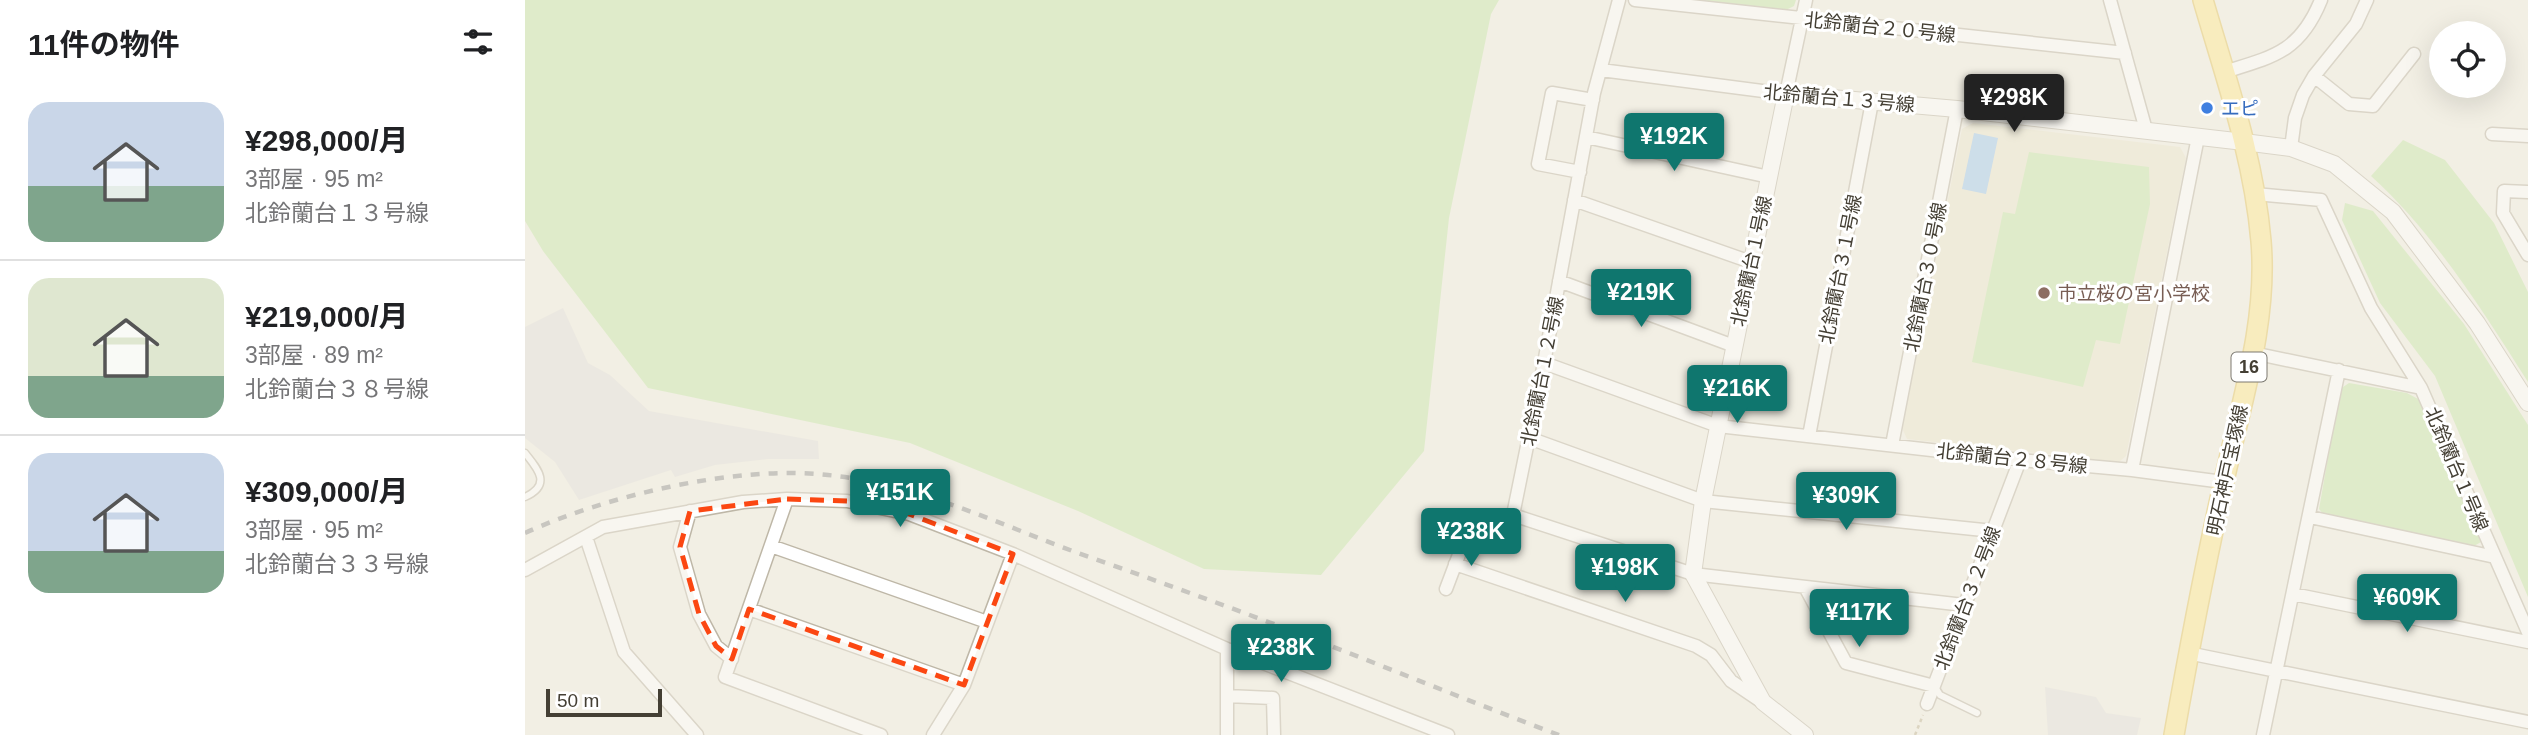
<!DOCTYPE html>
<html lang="ja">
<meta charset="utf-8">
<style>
:root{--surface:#fff;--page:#f2f2f2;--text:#202124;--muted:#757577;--line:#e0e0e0;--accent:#0f766e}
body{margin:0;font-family:Arial,"Noto Sans JP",sans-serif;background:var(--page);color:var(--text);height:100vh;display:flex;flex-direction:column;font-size:26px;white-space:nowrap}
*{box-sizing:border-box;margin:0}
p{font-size:23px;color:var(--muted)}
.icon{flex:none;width:38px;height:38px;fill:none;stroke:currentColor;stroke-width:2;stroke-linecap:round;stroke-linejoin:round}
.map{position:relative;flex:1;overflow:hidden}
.side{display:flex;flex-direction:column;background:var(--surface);width:525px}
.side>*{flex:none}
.controls{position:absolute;left:1904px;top:21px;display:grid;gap:14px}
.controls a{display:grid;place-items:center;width:77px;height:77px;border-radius:50%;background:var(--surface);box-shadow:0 7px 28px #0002;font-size:35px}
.scale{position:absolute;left:21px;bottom:18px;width:116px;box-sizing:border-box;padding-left:7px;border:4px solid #443f34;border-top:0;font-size:19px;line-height:24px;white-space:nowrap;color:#443f34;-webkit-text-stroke:5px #fff;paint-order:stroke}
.price{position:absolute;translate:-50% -60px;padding:0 16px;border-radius:7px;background:var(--accent);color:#fff;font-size:23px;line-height:46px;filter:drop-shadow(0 2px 4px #0008)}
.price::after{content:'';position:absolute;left:50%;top:42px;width:21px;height:16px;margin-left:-10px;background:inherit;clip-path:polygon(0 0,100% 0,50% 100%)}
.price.active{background:#222;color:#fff}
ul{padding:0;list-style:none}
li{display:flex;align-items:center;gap:21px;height:175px;padding:0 28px}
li+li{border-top:2px solid var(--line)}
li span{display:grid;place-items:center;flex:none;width:196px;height:140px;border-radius:21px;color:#555}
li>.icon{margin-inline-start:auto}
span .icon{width:84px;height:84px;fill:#fffc;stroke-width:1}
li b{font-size:30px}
h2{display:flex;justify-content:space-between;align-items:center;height:84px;padding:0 28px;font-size:30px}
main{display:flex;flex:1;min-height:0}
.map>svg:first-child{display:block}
</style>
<main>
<section class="side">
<h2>11件の物件<svg class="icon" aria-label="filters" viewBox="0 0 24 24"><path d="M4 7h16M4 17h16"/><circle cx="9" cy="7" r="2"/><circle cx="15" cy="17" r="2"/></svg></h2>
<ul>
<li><span style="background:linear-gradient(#c9d6e8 60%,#7fa58c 0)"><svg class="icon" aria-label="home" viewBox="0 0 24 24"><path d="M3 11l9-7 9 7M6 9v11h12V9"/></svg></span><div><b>¥298,000/月</b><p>3部屋 · 95 m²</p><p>北鈴蘭台１３号線</p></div></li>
<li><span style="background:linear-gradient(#dfe7d0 70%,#7fa58c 0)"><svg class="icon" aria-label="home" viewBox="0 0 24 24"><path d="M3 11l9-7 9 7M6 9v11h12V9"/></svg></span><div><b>¥219,000/月</b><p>3部屋 · 89 m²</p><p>北鈴蘭台３８号線</p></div></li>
<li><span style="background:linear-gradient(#c9d6e8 70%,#7fa58c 0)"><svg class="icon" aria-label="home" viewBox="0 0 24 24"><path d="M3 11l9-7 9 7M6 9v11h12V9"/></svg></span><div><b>¥309,000/月</b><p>3部屋 · 95 m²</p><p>北鈴蘭台３３号線</p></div></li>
</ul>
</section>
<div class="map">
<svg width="2003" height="735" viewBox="0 0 2003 735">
<rect width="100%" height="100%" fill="#f2efe4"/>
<!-- education -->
<path fill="#ece6ce" d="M1448,123L1655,147L1661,158L1601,456L1594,462L1382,439L1377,428L1437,129Z"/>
<!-- green -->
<path fill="#c8e7ac" d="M0,0H974L966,14L924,218L899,451L796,575L679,569L553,511L385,443L123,388L18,251L0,221Z
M1160,0H1271L1269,6L1259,11Z
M1878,140L1920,160L1969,223L2003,292V382C1958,311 1908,232 1846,176Z
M1504,152L1624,167L1625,204L1595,344L1571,340L1558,387L1447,362L1478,212L1490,214Z
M1820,203L1848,211L1939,324L2003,425V597L1910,376L1855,303L1817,220Z
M1824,383L1882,393L1895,400L1956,542L1949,546L1799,515L1794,509L1815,389Z"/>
<!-- parking -->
<path fill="#e3e1dd" d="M38,308L63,363L85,375L124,411L293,441L294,459H243L190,465L150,477L146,470L54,500L30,462L0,438V327Z
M1520,687L1571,697L1581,713L1616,718L1612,735H1523Z"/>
<!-- water -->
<path fill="#9fc9f0" d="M1449,133L1473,138L1461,194L1437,189Z"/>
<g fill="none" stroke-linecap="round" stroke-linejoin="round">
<!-- service casing -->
<g stroke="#beb7a7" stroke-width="9">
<path id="service" d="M0,453C13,469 27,485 0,497
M1410,687L1415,695L1452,713"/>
</g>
<!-- minor casing -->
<g stroke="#beb7a7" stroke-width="15">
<path id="minor" d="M1094,0L1069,93L1019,363L988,515L1168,574L1439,605
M1110,0L1600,53
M1585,0L1621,130
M1076,70L1261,94L1281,0
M1699,72C1748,57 1775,52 1796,0
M1789,76L1824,104L1848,106L1889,54
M1967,134L2003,136
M1061,137L1244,177
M1766,148L1770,118L1778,95L1789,76L1831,24L1842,0
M1055,172L1013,164L1027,93L1068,100
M2003,192L1979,191L1978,213L2003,255
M1730,194L1796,200L1846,308L1896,388
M1049,200L1226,262
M1034,281L1209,346
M1728,353L1896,388L2003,632
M1019,363L1193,426L1495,460L1607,470L1698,482
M1284,436L1347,102
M1004,438L1178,501L1468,531
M1367,445L1432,109
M1607,470L1673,137
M262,499L200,677L356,735
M165,511L155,547L174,614L191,646L207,659
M1785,517L1970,557
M61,537L99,652L172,735
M246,546L462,622
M930,564L1171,646L1186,655L1206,681L1237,702
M0,570L78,527L218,502L262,499L322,501L384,514L488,554L702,649L923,735
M1280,587L1321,663L1409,686
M921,589L941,536
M1768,594L2003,642
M224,609L439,685
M1663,653L2003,722
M702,696L748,698L749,735
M1402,704L1495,460
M408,735L439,685L488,554
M702,735V649
M1738,735L1814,370"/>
</g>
<!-- tertiary casing -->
<g stroke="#beb7a7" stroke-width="18">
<path id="tertiary" d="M1280,735L1238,702L1168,574L1178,501L1261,94L1432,109L1719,142L1766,148L1809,164L1868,212L1952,323L2003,403"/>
</g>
<!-- primary casing -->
<g stroke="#e4c660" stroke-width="22">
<path id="primary" d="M1649,735C1664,650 1680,565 1699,481C1716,403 1743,322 1736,241C1729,158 1701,79 1678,0"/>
</g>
<!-- path -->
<path stroke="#c0b598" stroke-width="2.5" stroke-dasharray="3.5 3.5" stroke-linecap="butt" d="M946,523L949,513L974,515
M1390,735L1398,715"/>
<!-- service -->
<use href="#service" stroke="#fff" stroke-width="6"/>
<!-- minor -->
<use href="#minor" stroke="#fff" stroke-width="12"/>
<!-- tertiary -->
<use href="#tertiary" stroke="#fff" stroke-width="16"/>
<!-- primary -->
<use href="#primary" stroke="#ffe891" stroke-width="19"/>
<!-- rail -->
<path stroke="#949494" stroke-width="4.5" stroke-dasharray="9 9" stroke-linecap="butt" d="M0,533C83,495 212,465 303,475C392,484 471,523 553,553C615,575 677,597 738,620C837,657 935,698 1034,735"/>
</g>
<!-- marked area -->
<path d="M0 0H2003V735H0ZM262,499L322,501L384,514L488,554L439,685L224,609L207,659L191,646L174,614L155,547L165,511Z" fill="#f2efe4" fill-opacity=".55" fill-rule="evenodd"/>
<path fill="none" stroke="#fb4712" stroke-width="5" stroke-dasharray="14 9" stroke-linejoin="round" d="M262,499L322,501L384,514L488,554L439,685L224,609L207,659L191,646L174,614L155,547L165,511Z"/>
<!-- markers -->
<circle fill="#3f7fe0" stroke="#fff" stroke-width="2.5" cx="1682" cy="108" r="7"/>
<circle fill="#8d6e63" stroke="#fff" stroke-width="2.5" cx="1519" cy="293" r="7"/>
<g text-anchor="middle" stroke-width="6" stroke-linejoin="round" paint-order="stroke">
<!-- shield labels -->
<rect fill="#fff" stroke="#7c7971" stroke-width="2" x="1706.5" y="352.5" width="35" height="29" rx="5"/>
<g font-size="18" font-weight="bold" fill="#443f34">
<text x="1724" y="373">16</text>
</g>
<!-- street labels -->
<g font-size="19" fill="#443f34" stroke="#fff">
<text transform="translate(1355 27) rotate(6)" y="7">北鈴蘭台２０号線</text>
<text transform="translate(1314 98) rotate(5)" y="7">北鈴蘭台１３号線</text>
<text transform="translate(1226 261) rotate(-78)" y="7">北鈴蘭台１号線</text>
<text transform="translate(1315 269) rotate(-79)" y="7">北鈴蘭台３１号線</text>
<text transform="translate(1400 277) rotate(-79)" y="7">北鈴蘭台３０号線</text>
<text transform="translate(1017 371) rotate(-79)" y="7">北鈴蘭台１２号線</text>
<text transform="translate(1487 458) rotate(6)" y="7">北鈴蘭台２８号線</text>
<text transform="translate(1932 469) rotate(67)" y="7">北鈴蘭台１号線</text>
<text transform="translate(1702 470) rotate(-78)" y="7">明石神戸宝塚線</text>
<text transform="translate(1442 598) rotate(-69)" y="7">北鈴蘭台３２号線</text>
</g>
<!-- shop labels -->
<g font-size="19" fill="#366cbe" stroke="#fff" text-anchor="start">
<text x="1696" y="115">エピ</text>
</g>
<!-- education labels -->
<g font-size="19" fill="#785e54" stroke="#fff" text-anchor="start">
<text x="1533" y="300">市立桜の宮小学校</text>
</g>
</g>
</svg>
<div class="controls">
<a><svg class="icon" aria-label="locate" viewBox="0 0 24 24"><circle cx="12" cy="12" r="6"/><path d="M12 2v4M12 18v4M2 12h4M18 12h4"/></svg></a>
</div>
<div class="scale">50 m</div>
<b class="price active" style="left:1489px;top:134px">¥298K</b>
<b class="price" style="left:1149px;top:173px">¥192K</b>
<b class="price" style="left:1116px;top:329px">¥219K</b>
<b class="price" style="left:1212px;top:425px">¥216K</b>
<b class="price" style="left:375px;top:529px">¥151K</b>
<b class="price" style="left:1321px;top:532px">¥309K</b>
<b class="price" style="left:946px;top:568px">¥238K</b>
<b class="price" style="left:1100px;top:604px">¥198K</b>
<b class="price" style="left:1882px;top:634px">¥609K</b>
<b class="price" style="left:1334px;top:649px">¥117K</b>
<b class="price" style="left:756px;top:684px">¥238K</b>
</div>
</main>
